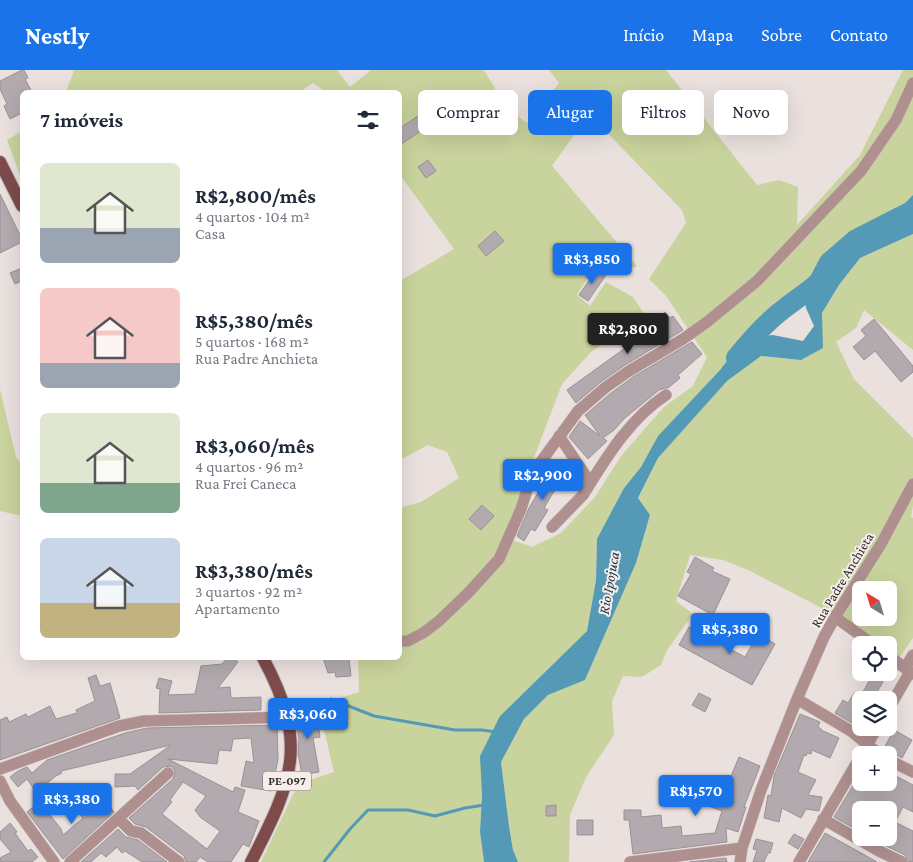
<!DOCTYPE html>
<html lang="pt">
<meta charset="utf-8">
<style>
:root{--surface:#fff;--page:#f2f2f3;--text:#1f2937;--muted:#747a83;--accent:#1a73e8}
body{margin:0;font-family:"Crimson Pro",serif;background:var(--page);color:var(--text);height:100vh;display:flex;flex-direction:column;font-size:19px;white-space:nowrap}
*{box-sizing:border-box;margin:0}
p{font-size:16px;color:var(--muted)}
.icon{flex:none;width:28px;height:28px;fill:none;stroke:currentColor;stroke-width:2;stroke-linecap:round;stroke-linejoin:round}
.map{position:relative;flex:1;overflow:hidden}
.side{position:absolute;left:20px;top:20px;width:382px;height:570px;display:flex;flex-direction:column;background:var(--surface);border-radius:8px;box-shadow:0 5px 20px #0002}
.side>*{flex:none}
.hud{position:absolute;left:418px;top:20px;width:420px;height:45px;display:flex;gap:10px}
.needle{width:32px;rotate:322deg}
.controls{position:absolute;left:852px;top:511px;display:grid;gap:10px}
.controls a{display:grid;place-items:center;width:45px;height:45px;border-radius:8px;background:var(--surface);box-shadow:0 5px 20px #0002;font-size:25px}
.price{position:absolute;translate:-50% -42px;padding:0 11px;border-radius:5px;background:var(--accent);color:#fff;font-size:16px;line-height:32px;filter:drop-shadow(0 1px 2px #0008)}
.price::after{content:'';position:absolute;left:50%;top:30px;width:15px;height:11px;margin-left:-8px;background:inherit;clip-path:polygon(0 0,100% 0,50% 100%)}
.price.selected{background:#222;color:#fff}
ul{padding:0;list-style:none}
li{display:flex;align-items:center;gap:15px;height:125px;padding:0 20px}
li span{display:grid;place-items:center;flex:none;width:140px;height:100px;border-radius:8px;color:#555}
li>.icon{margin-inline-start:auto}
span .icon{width:60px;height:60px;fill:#fffc;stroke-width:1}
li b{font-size:21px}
h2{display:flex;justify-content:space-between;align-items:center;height:60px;padding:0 20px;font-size:21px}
.tag{padding:0 18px;border-radius:8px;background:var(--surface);box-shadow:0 5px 20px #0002;font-size:18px;line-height:45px}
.tag.selected{background:var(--accent);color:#fff}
header{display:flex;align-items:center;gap:30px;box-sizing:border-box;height:70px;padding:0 25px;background:var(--accent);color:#fff}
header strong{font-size:24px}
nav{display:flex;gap:28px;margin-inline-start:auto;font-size:18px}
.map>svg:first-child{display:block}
</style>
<header>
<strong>Nestly</strong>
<nav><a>Início</a><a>Mapa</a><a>Sobre</a><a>Contato</a></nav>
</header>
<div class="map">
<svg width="913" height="792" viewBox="0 0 913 792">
<rect width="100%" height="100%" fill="#eae1de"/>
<!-- green -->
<path fill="#c9d39d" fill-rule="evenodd" d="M74,0H337L350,17L371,0H484L506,37L527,53L559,13L549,0H666L757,115L779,110L798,117L797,155L860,85L903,0H913V125L905,133L821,186L803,220L752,259L720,300L658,366L641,397L624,418L597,469L596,510L587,561L500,646L482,726L480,762L484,792H261L298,714L334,702L318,635L359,622L358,588H400V438L421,432L459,408L447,382L428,375L400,390V211L454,179L400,105V22H326L313,13L300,22H66ZM589,44L682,140L686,153L649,209L666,226L707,287L693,316L664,337L621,386L595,427L561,463L532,477L504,467L562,314L591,282L645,245L633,227L606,212L590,236L577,225L593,199L622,202L637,196L552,96Z
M22,61V111L7,70Z
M913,164V280L864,240L856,258L836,272L854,309L913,368V435L911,447L913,448V568L899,588L889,581V575H880L843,549L748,500L723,490L690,485L676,531L693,544L667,580L661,595L642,607L623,606L612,631L614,665L586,707L570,745L569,792H518L513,780L509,756L501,692L524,649L548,625L585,610L636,493L650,445L638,429L658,388L722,314L761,286L801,290L822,243L839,215L860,188ZM861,520H889V548H861Z
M0,319L16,387L22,395V446L0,441Z"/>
<!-- water -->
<path fill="#549ab6" d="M913,125V164L860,188L839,215L822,243L823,278L801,290L761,286L727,311L658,388L638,428L650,445L636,493L585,610L548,625L524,649L501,692L509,756L513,780L518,792H484L480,762L482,726L480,686L500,646L587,561L596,510L597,469L624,418L641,397L658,366L720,300L744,269L773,265L803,271L814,256L806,238L803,220L821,186L850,161L905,133Z"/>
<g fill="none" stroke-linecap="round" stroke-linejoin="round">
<!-- stream -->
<path stroke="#549ab6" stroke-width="3" d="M331,629L374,646L455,660H482L496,662
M324,792L350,759L368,740H408L435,746L465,738L484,735"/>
<!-- river -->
<path stroke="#549ab6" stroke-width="20" d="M736,288C751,269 766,252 785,238C799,227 811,220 824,207"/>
</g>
<!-- building -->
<path fill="#b2aaae" stroke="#999196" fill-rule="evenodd" d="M22,0H24L28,8L25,9L32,22H22V43L10,49L4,36L7,34L0,19V11Z
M421,44L429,55L400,75V58Z
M428,90L436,101L426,108L418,97Z
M0,124L19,163L22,162V172L0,183Z
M495,161L504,171L486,186L478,176Z
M22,198V211L15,214L10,203Z
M597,199L606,205L588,231L579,225Z
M665,242L670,248L673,246L683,260L625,295L602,311L576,333L567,320L657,255L655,253L658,251L656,249Z
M874,249L913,296V302L901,312L875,281L864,290L853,277L866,266L861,260Z
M692,272L702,284L678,305L680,308L668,318H665L659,320L625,348L614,360L603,368L607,371L588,389L569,367L580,351L600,366L585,345L611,323L633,307Z
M555,394L572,403L566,414L560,411L544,438L548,440L535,461L531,459L524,471L517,466L529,438Z
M482,435L494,446L481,460L469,449Z
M695,487L714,498L712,501L730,509L713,545L678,526L691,504L687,502Z
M689,557L745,587L758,564L775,574L752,615L679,575Z
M227,588H233L238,592L218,618L230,617L231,628L261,627V640L159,643L160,619L156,618L159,608L172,611L168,625L195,624L201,596L222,594Z
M323,588H349L351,606L336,607L335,602L328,603Z
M96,605L100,616L110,613L120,648L0,690V650L7,647L9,652L26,644L28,647L50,636L56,649L77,643L76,640L95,631L88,608Z
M872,606L883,612L872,630H861V639L852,653L835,643L843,630L848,633L854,623L860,627Z
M699,623L711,629L705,642L692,635Z
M316,639L320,667L313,668L319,702L302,705L298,683L299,668L294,642Z
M800,644L820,652L818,657L821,659V660L839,668L830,688L812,680L811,684L807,683L806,686L804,685L798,702L816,710L808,725L822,727L819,741L806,739L801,748L782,738L779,752L764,748L768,725L771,726L774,706Z
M277,655L278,690L271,721L241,716L246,691L254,693L251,668L233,669L231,681L219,680L217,694L168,689L233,722L235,717L245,720L238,742L259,751L249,777L243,774L231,792H208L200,787L196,792H186L184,786L146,757L135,754L129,748L173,709L175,701L171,696L163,697L138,720L135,716L115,717V704H130L171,675L61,701L62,703L56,706L36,722L27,709L18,717L10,707L18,701L27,697L32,703L47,690L125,663L147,658ZM183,712L206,726L195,740L200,747L220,761L207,779L162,744L172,732L170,730Z
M894,660L912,670L902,688L884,678Z
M739,687L760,696L744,737H746L738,762L726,758L727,772L633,784L629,750H624V740H641V747L661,745L662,758L681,756L682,766L715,763L722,741L711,737L715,728L721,730Z
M889,698L895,702L894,705L913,715V742L903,737L895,752L913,761V792H909L905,785L870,768H889V740H861V762L834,747L855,712H889Z
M98,720L114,742L63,789L27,742L40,732L61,759L63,765L83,748L80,745L96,732L91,725Z
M556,735V746H546V736Z
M577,750H593V765H577Z
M10,753L17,762L15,763L28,781L31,779L38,787L32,792H0V788L11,782L0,769V762Z
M118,759L126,767L138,770L167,792H142L125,781L122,783L117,777L106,787L101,783L91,792H81Z
M825,763L863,784L877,792H808Z
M794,764L804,769L798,779L788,773Z
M756,769L773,773L770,783H768L764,792H753L757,780L753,779Z
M726,788L727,792H690Z"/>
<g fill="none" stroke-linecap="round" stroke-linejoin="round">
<!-- minor casing -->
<g stroke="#c5bdba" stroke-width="12">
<path id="minor" d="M588,417C609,383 632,347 666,325
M552,457L583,425L588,417L586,406L559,366
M835,547L874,575
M400,571H408L423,563L439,551L469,522L499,489L521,439L532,404L578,341L606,317L629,301L683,269L707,252L757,211L861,101L896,50L913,13
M889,586L913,604
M905,598L913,585
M797,629L851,661L880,685
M889,638L910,602
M889,690L913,702
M0,699L119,656L144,651L288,647
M0,711L10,731L54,792
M119,749L131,761L141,763L179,792
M823,749L879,781L902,792
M70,792L168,703
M630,792L742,778
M740,792L742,778L761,720L797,629L824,567L835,547L881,474L913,414
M799,792L877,658"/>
</g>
<!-- major casing -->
<g stroke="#c5bdba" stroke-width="14">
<path id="major" d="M0,92L22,136
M251,792C293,710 309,674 263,588"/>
</g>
<!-- minor -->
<use href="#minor" stroke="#af908f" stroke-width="11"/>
<!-- major -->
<use href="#major" stroke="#7e4b4b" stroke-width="12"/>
</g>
<g text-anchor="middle" stroke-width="4" stroke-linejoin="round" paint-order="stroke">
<!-- shield labels -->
<rect fill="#f7eeeb" stroke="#6c6765" stroke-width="1" x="263" y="701.5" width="48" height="19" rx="4"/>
<g font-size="12" font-weight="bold" fill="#312d2c">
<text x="287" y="715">PE-097</text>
</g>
<!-- street labels -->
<g font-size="14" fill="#312d2c" stroke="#f7eeeb">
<text transform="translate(842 510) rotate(-59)" y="5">Rua Padre Anchieta</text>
</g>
<!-- water labels -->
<g font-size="15" font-style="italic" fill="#123340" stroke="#f7eeeb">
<text transform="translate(609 513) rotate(-80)" y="5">Rio Ipojuca</text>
</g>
</g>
</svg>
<div class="controls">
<a><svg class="needle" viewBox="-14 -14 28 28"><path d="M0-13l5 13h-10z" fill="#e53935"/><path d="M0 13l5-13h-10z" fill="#747a83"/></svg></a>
<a><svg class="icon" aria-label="locate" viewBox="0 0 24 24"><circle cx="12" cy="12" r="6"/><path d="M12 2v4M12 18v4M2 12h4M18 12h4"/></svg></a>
<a><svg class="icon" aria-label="layers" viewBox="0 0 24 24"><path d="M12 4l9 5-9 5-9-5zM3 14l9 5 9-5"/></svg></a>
<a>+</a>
<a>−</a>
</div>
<b class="price" style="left:592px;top:215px">R$3,850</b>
<b class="price selected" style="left:628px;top:285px">R$2,800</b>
<b class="price" style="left:543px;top:431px">R$2,900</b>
<b class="price" style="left:730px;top:585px">R$5,380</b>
<b class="price" style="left:308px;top:670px">R$3,060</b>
<b class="price" style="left:696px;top:747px">R$1,570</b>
<b class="price" style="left:72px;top:755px">R$3,380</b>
<div class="hud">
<a class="tag">Comprar</a>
<a class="tag selected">Alugar</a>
<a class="tag">Filtros</a>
<a class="tag">Novo</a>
</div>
<section class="side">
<h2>7 imóveis<svg class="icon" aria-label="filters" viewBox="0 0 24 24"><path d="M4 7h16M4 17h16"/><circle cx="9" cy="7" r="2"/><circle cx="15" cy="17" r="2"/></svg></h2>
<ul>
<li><span style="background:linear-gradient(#dfe7d0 65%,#9aa5b1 0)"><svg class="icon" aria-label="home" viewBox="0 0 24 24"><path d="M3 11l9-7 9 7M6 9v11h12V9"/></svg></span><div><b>R$2,800/mês</b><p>4 quartos · 104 m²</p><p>Casa</p></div></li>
<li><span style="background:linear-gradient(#f6c9c9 75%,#9aa5b1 0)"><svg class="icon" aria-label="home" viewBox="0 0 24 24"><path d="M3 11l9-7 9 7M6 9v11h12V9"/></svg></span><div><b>R$5,380/mês</b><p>5 quartos · 168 m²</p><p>Rua Padre Anchieta</p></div></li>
<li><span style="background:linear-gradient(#dfe7d0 70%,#7fa58c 0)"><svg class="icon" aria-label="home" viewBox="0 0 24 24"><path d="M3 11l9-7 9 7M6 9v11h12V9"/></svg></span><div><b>R$3,060/mês</b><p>4 quartos · 96 m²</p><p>Rua Frei Caneca</p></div></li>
<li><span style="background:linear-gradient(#c9d6e8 65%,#c2b280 0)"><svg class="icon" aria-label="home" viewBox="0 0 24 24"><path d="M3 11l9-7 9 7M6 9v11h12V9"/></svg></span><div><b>R$3,380/mês</b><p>3 quartos · 92 m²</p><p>Apartamento</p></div></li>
</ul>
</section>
</div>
